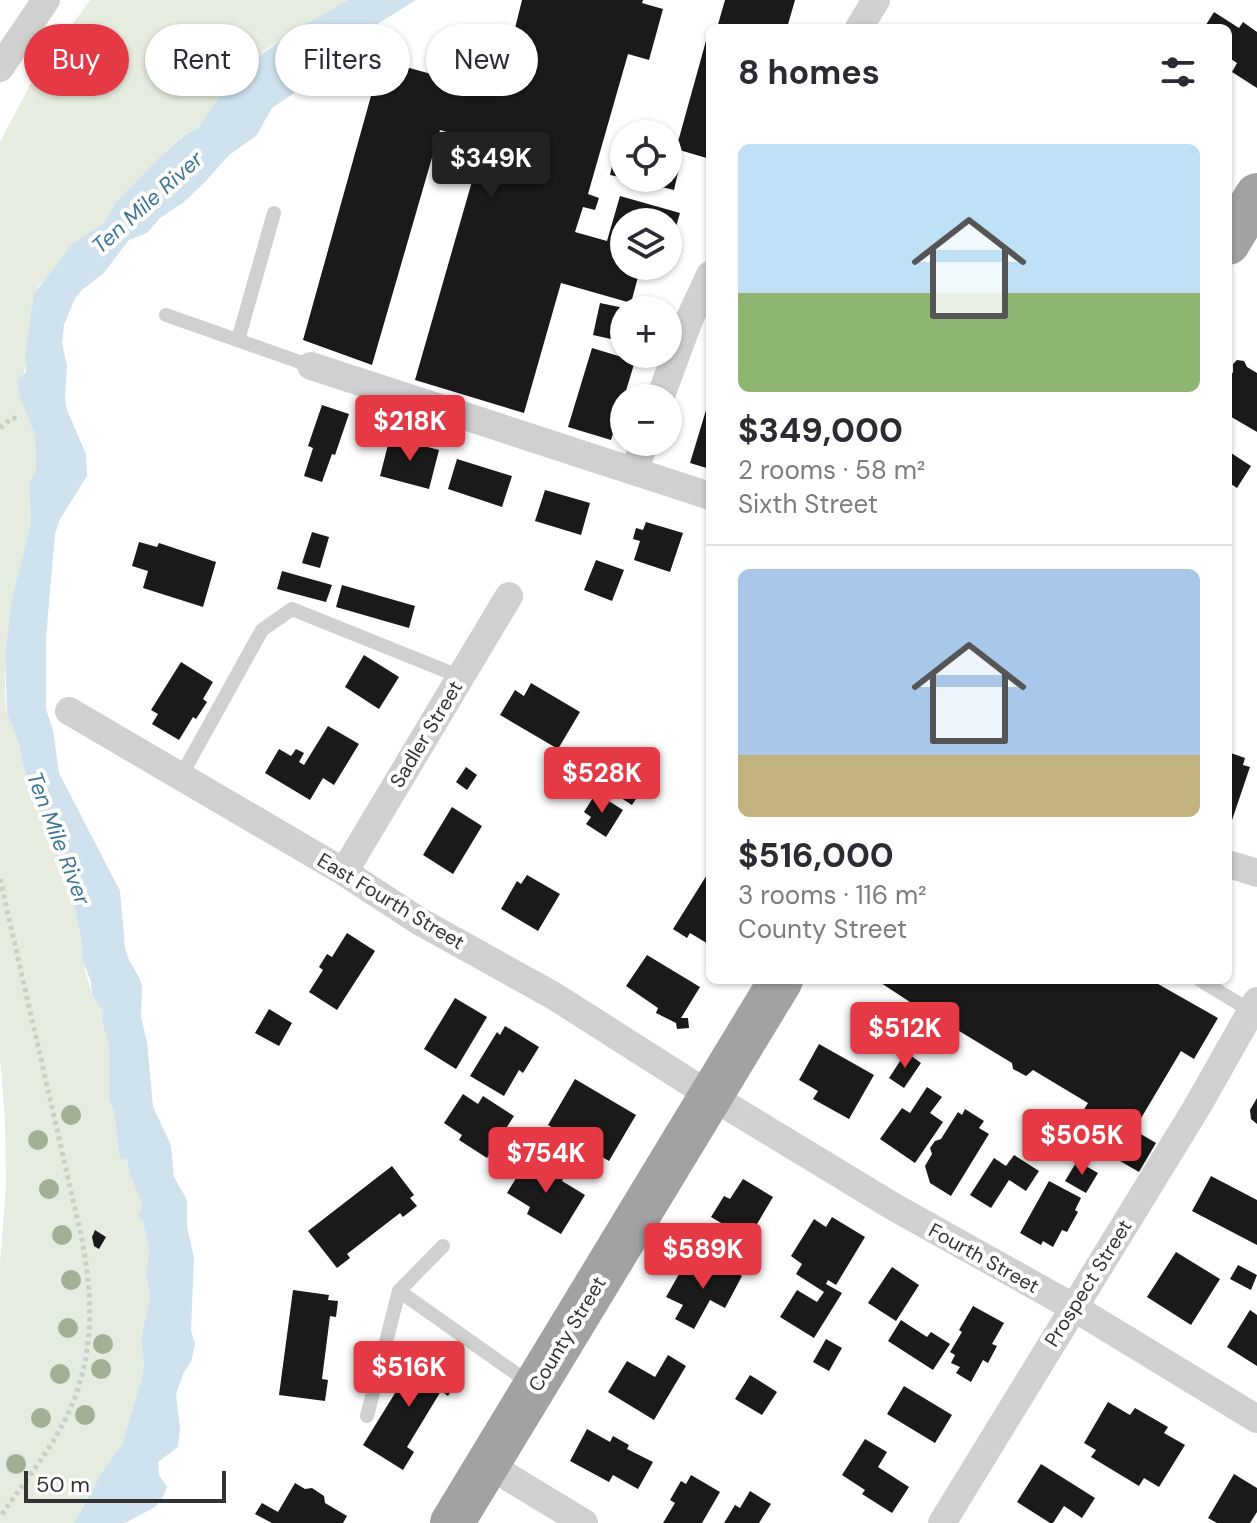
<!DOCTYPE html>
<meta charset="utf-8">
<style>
:root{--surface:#fff;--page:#f7f7f7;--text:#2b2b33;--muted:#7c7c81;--line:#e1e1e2;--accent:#e63946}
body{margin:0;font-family:"DM Sans",sans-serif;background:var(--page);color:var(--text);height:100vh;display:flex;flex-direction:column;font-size:30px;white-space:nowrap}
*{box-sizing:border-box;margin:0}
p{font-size:26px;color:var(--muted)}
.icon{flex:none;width:44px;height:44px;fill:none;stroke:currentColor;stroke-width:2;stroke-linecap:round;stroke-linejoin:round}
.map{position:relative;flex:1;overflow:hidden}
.sheet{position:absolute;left:706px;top:24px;width:526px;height:960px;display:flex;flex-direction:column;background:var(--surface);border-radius:12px;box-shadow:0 2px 6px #0004}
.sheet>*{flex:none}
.banner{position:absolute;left:24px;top:24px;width:562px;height:72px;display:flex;gap:16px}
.tools{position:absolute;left:610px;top:120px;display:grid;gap:16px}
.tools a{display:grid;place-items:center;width:72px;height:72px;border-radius:50%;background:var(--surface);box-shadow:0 2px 6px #0004;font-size:40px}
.scale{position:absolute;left:24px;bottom:20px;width:202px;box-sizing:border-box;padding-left:8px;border:4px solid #333;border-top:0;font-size:22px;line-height:28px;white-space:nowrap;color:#333;-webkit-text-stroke:6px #fff;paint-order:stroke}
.price{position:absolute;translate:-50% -68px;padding:0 18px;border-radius:8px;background:var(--accent);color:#fff;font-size:26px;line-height:52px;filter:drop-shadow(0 2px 4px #0008)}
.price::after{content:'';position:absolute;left:50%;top:48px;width:24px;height:18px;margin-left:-12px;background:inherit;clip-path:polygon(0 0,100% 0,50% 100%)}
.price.selected{background:#222;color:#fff}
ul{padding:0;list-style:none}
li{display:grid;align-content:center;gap:16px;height:424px;padding:0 32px}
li+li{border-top:2px solid var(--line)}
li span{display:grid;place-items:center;height:248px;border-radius:12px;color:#555}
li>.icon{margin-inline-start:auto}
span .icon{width:144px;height:144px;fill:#fffc;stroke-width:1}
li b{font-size:34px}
h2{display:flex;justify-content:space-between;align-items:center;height:96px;padding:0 32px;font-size:34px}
.chip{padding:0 28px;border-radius:36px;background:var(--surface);box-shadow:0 2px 6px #0004;font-size:28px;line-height:72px}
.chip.selected{background:var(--accent);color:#fff}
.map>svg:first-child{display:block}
</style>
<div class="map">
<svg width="1257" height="1523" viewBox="0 0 1257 1523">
<rect width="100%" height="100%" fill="#fff"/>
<!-- green -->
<path fill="#e6ecdf" d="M90,0H348L265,50L242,71L219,97L198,128L186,133L162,155L105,222L73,243L60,263L38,287L20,398L35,435L36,469L29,484L31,523L12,598L5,654V697L7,713L19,744L23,766L65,883L72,892L76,908L82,943V959L92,995L103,1012L102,1022L109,1045V1099L114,1112L120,1159L127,1157L130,1174L142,1205L138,1216L143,1221L149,1249L146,1276L150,1295L141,1340L144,1364L142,1377L122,1445L91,1490L74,1523H0V1263L6,1185L5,1122L0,1057V142L33,79Z"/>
<!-- water -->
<path fill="#cfe2ee" d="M348,0H416L363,33L319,76L272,108L256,136L229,155L205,182L184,202L160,218L147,233L129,240L103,274L82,290L74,300L64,325L62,343L67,366L65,399L67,410L86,454L87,476L60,519L55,534L46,638V709L53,730L59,773L120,891L125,948L129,960L140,979L142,988L141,1017L147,1042L153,1107L171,1145L174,1177L187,1200V1227L194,1257L191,1331L195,1344L191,1362L184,1372L176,1394L180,1428L178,1447L158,1462L159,1475L167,1487L162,1499L155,1507L125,1523H74L100,1475L122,1445L142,1377L144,1364L141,1340L150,1295L146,1276L149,1249L143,1221L138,1216L142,1205L130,1174L127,1158L120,1160L114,1112L109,1099V1045L102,1022L103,1012L92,995L91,982L82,959V943L72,892L65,883L23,766L19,744L7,713L5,654L12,598L31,523L29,484L36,469L35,435L20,398L17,380L26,372L25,356L34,294L73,243L105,222L116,202L162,155L187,133L198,128L219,97L253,60L298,29Z"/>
<!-- building -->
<path fill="#1a1a1a" d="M522,0H643L642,3L663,9L649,60L628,54L588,194L599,198L595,210L583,207L575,232L607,241L620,196L680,213L669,251L668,222H624V266H641L631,303L561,283L524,413L415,380L483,143L440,130L372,365L303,340L381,60L499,93Z
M725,0H795L787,28H717Z
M1214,12L1239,28L1243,22L1257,32V88L1232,72L1237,63L1228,57V28H1204Z
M709,30L710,31V159L676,149Z
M617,144L624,145V178L610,175Z
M668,155L681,159L674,190L629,179L668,178Z
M600,303L624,308V342L593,335Z
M592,348L635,361L611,440L568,427Z
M1237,360L1244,361L1247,367L1257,373V432L1228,415V381L1233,372V364Z
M710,397V469L690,463Z
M322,405L349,414L335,455L332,454L322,482L304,476L313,448L308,446Z
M390,437L439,450L429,489L380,476Z
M1228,451L1251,466L1237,488L1228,482Z
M457,459L512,476L502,507L448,489Z
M545,490L590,503L581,535L535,521Z
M646,522L683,533L670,572L634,560L640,541L633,539L636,528L643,530Z
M312,532L329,537L320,568L302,563Z
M139,542L157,547L159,543L216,562L203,607L143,588L148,571L132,566Z
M596,560L624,570L612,601L584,590Z
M282,571L332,585L326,602L277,589Z
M342,585L415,606L409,628L336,607Z
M364,655L399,677L379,709L345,687Z
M181,662L213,682L203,699L207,702L196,719L193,717L179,740L152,724L158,714L151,710Z
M531,683L580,712L558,749L500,715L515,690L524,696Z
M328,726L359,744L334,785L323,778L310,800L265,773L279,749L291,756L296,749L304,753L299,762L304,765Z
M1228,752L1245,758L1243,765L1250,767L1231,823L1228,822Z
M628,757L653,773L632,805L607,789Z
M466,767L477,775L467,790L456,782Z
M596,793L623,810L606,837L586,824L591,817L584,812Z
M452,807L482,826L453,874L423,855Z
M710,870V945L690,933L687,938L673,929Z
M527,875L560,894L538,931L501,909L517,881L521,884Z
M347,933L375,951L337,1010L309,992L323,970L319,967L327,954L332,957Z
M647,955L700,987L681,1018H688L689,1028L677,1029L676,1023L656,1013L658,1008L626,986Z
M884,980H1151L1218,1018L1194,1059L1181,1051L1134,1130L1156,1143L1139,1172L1070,1132L1088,1103L1033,1070L1026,1076L1013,1069L1012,1063L936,1017L930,1019L919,1013L916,1006L881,983Z
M455,998L487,1017L456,1069L424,1049Z
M269,1009L292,1023L279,1046L255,1033Z
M505,1026L539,1047L523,1073L519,1070L504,1096L470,1076L497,1032L500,1035Z
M819,1044L874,1075L849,1119L813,1099L818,1091L799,1080Z
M906,1052L921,1063L904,1088L889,1078Z
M575,1079L636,1115L609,1161L548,1125Z
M927,1087L942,1097L930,1113L943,1122L915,1163L880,1139L902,1108L910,1113Z
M463,1094L478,1104L483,1096L514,1116L503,1133L506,1135L499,1147L495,1144L487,1158L459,1140L462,1135L444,1123Z
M1257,1098V1124L1251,1119L1250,1110Z
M965,1109L984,1121L979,1128L989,1134L951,1196L930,1183L925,1166L932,1154L930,1148L935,1141L941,1139L958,1112L962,1115Z
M1014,1155L1039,1171L1026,1191L1009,1180L991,1208L970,1195L994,1158L1006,1166Z
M529,1157L544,1166L546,1162L565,1174L562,1181L585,1195L561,1234L527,1214L530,1207L507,1193Z
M1077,1161L1098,1173L1086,1193L1065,1181Z
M392,1166L414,1195L410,1198L417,1206L403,1217L400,1213L347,1254L350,1258L337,1268L308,1231Z
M1211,1176L1257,1200V1245L1192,1211Z
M743,1179L773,1197L744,1246L724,1233L728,1227L711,1217L724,1196L730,1199Z
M1049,1181L1081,1198L1075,1210L1078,1212L1067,1232L1062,1230L1053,1247L1043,1241L1041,1245L1020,1233Z
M832,1217L865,1237L836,1285L828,1280L826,1284L842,1293L814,1338L780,1317L797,1290L817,1302L824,1292L796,1274L802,1264L791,1256L814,1219L826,1227Z
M95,1230L106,1237L99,1249L94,1246L92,1237Z
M1176,1252L1220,1279L1191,1325L1147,1297Z
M709,1258L742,1276L725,1308L710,1300L694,1329L675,1319L683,1305L666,1297L683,1267L699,1276Z
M1238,1265L1257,1275L1251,1290L1230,1279Z
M892,1267L919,1285L896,1321L868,1303Z
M293,1290L329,1295L328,1300L338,1301L336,1317L330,1316L322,1379L328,1380L325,1401L279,1395Z
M973,1306L1004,1323L992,1344L997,1346L988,1363L983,1360L971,1382L956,1373L960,1367L951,1363L955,1355L950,1352L962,1332L959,1330Z
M1250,1310L1257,1315V1366L1227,1347Z
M901,1320L927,1337L931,1332L950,1344L933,1370L888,1341Z
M826,1339L842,1348L829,1371L813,1362Z
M421,1351L452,1369L448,1374L458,1380L448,1396L441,1391L407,1447L414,1452L403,1470L363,1445Z
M668,1355L686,1366L654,1420L608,1392L627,1361L655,1377Z
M750,1375L777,1392L762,1415L735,1399Z
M904,1386L952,1415L935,1443L887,1414Z
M1108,1402L1130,1415L1135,1408L1168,1427L1164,1433L1185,1445L1159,1487L1144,1478L1139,1486L1091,1457L1096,1450L1084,1443Z
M587,1429L610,1442L613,1436L629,1445L627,1449L653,1462L638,1489L613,1475L609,1482L570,1461Z
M865,1439L887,1452L878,1467L909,1487L892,1513L862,1494L865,1490L842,1475Z
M1041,1464L1095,1498L1082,1518L1064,1506L1053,1523H1050L1017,1502Z
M1234,1474L1257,1488V1512L1250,1523H1217L1208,1518Z
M691,1475L720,1492L702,1523H663L675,1503L670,1500L681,1481L686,1484Z
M295,1483L305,1489L312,1488L324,1496L325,1503L347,1516L343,1523H272L255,1514L262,1503L278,1512Z
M750,1491L771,1504L759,1523H724L735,1505L740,1508Z"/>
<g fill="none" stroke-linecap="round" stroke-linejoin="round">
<!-- path -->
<path stroke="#cdcdcd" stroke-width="5" stroke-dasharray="4 4" stroke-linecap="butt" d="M0,428L11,419L21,417
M0,879L81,1235C95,1304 95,1368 59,1431C42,1461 20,1488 0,1517"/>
<!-- service -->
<path stroke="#d0d0d0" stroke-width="14" d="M166,315L311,366
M238,340L274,213
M181,776L262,630L292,609L461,677
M1200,980L1251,1011
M399,1291L531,1384
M367,1416L399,1291L443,1246"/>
<!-- minor -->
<path stroke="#d0d0d0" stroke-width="28" d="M859,28L876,0
M0,68L46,0
M311,366L710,496
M660,398L689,320L710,275
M634,471L645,442
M69,711L344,872L419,921L554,996L711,1096L894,1207L1073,1307L1257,1419
M1228,864L1257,873
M344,872L509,596
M487,1464L584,1523
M942,1523L1197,1107L1257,1001"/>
<!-- trunk -->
<path stroke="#a2a2a2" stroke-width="44" d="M1228,243L1257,195
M452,1523L781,980"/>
</g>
<!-- trees -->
<g fill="#a2b095">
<circle cx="71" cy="1115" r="10"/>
<circle cx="38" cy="1140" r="10"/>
<circle cx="49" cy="1189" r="10"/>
<circle cx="62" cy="1235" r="10"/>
<circle cx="71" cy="1280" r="10"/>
<circle cx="68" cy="1328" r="10"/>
<circle cx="103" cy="1344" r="10"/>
<circle cx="101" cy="1369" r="10"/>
<circle cx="60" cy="1374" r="10"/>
<circle cx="85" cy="1415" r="10"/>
<circle cx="41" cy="1418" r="10"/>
<circle cx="16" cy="1464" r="10"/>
</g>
<g text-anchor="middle" stroke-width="8" stroke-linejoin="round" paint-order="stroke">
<!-- street labels -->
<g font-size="20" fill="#333" stroke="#fff">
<text transform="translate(426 734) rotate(-59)" y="7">Sadler Street</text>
<text transform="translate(391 901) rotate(31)" y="7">East Fourth Street</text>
<text transform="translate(984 1258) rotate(29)" y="7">Fourth Street</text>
<text transform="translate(1088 1283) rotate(-58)" y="7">Prospect Street</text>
<text transform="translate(567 1334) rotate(-59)" y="7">County Street</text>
</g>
<!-- water labels -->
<g font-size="22" font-style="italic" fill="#3f7597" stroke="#fff">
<text transform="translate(147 202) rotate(-42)" y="8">Ten Mile River</text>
<text transform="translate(59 838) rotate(69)" y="8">Ten Mile River</text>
</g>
</g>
</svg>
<div class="tools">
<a><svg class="icon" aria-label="locate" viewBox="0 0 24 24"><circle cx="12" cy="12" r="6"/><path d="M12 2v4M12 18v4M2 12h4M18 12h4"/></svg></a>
<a><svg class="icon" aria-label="layers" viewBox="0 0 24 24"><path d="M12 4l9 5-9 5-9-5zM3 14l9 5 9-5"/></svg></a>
<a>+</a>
<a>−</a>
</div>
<div class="scale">50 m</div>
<b class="price selected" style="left:491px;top:200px">$349K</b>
<b class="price" style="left:410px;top:463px">$218K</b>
<b class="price" style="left:602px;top:815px">$528K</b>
<b class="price" style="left:905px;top:1070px">$512K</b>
<b class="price" style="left:1082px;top:1177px">$505K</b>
<b class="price" style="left:546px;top:1195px">$754K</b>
<b class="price" style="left:703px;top:1291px">$589K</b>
<b class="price" style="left:409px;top:1409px">$516K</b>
<div class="banner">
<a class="chip selected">Buy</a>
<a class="chip">Rent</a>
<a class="chip">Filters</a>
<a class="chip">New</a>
</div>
<section class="sheet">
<h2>8 homes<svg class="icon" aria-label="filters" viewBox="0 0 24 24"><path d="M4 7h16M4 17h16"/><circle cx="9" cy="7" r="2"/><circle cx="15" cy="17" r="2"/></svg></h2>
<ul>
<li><span style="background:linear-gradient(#bfe0f5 60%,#8fb573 0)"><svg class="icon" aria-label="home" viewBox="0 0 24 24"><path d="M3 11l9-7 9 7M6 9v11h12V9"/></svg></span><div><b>$349,000</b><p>2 rooms · 58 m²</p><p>Sixth Street</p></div></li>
<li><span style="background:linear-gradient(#a9c7e8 75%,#c2b280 0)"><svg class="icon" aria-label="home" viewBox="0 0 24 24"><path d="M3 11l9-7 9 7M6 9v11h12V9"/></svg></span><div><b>$516,000</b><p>3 rooms · 116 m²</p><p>County Street</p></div></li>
</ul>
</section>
</div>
